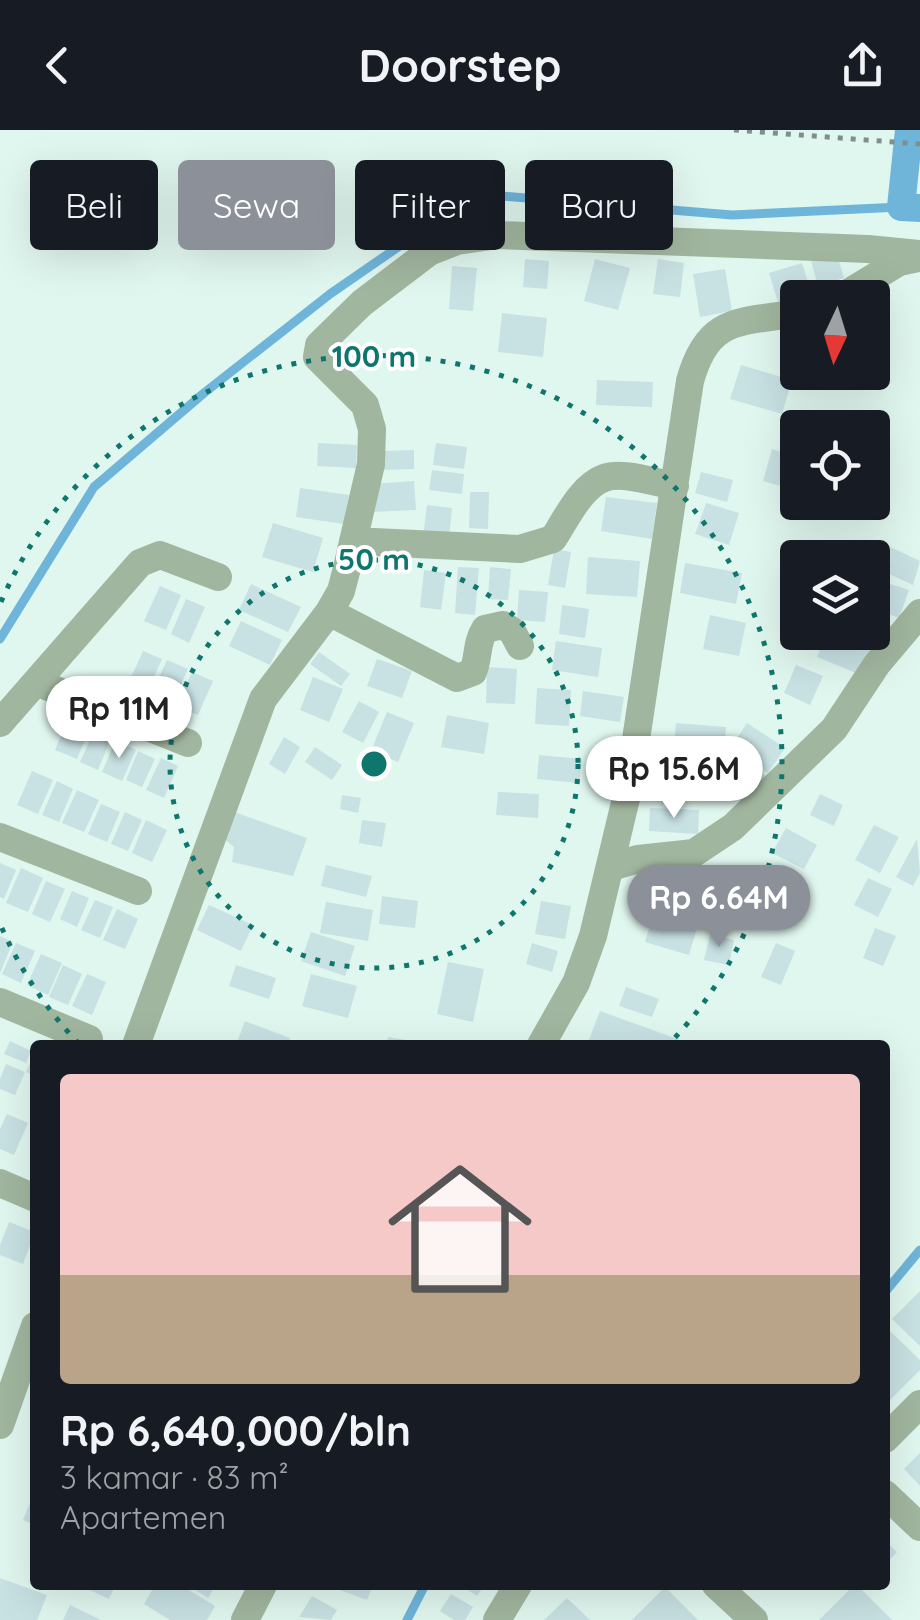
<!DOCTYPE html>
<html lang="id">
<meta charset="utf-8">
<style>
:root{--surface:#171b24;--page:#242831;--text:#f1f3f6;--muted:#9ea1a6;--line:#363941;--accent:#8c9099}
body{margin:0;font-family:Quicksand,sans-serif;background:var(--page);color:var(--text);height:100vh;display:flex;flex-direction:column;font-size:38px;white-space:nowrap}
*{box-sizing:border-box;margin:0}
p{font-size:32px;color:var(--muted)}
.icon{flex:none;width:55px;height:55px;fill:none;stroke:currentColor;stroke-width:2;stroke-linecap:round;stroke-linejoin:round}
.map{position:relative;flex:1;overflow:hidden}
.sheet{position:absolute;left:30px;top:910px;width:860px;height:550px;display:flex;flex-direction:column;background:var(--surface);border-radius:10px;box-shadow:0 10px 40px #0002}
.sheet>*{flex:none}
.guide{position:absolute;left:30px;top:30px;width:860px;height:90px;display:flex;gap:20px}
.needle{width:65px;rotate:184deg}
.controls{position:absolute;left:780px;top:150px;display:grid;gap:20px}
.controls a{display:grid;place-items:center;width:110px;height:110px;border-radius:10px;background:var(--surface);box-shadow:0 10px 40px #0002;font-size:50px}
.price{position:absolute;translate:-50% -85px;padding:0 22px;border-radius:35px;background:#fff;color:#222;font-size:32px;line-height:65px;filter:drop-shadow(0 2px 5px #0008)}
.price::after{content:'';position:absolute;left:50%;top:60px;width:30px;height:22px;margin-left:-15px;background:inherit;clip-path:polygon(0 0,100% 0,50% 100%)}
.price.current{background:var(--accent);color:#fff}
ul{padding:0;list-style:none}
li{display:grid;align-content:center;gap:20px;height:530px;padding:0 30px}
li+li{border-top:2px solid var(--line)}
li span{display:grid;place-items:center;height:310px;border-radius:10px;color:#555}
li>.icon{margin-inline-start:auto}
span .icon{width:180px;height:180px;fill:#fffc;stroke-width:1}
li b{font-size:42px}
.chip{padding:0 35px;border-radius:10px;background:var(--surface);box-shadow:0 10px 40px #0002;font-size:35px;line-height:90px}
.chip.current{background:var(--accent);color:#fff}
header{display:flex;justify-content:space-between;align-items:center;height:130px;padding:0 30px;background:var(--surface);font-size:45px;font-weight:700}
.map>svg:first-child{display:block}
</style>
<header><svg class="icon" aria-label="back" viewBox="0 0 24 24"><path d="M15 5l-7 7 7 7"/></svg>Doorstep<svg class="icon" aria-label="share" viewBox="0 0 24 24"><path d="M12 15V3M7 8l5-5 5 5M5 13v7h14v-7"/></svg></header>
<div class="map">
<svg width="920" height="1490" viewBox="0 0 920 1490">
<rect width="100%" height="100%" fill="#e0f7ef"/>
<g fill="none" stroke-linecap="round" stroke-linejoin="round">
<!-- stream -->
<path stroke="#6fb5da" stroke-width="9" d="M0,509L94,357L204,263L330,164L443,86L502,66L732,85L901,77
M885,1162L920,1120
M407,1490L425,1455"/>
<!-- canal -->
<path stroke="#6fb5da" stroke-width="28" d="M909,0L901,77L920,78"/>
</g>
<!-- building -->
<path fill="#c8e1e3" d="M837,124L844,148L818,156L811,131Z
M525,129L549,131L547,159L523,157Z
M595,129L630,138L618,180L584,171Z
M658,129L684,133L680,167L653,164Z
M802,133L813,168H798V177L781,182L769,143Z
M452,136L477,138L473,181L449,179Z
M725,139L732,181L700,187L693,144Z
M882,176L889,216L873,218L872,178Z
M502,183L547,188L543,227L498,222Z
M741,235L792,250L782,284L730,269Z
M597,250L653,252L652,277L596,275Z
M318,313L357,315L356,338L317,336Z
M436,313L467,317L464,339L433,335Z
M772,319L798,327V361L763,351Z
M414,320V339L382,340V321Z
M872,329L887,334L872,382L850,376L851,372H872Z
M432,340L464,344L462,364L429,360Z
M701,342L733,350L727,372L695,363Z
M414,351L416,380L371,382L370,354Z
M300,358L349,365L344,394L296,387Z
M470,362H489L488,399L469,398Z
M606,367L657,373L652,409L601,401Z
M706,373L739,383L729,415L695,404Z
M427,375L452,378L449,410L423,407Z
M273,393L323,408L313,442L262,427Z
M884,414L920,431L913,455L874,437Z
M554,419L571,422L565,458L548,455Z
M588,427L640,431L637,467L586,464Z
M685,433L742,443L736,474L680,463Z
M458,437L479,438L475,485L455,483Z
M490,437L511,439L508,470L488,469Z
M424,440L446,443L441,480L420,477Z
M872,448L909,460L899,488L872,478Z
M251,454L301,477L288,502L239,480Z
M160,456L181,465L166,500L144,491Z
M519,460L548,462L545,492L517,490Z
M186,469L205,477L189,513L171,504Z
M562,475L589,479L585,508L559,504Z
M710,485L746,493L739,526L703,519Z
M872,488L883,492L861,545L817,527L827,502H872Z
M241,491L282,510L270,535L229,516Z
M556,511L602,518L598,547L552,540Z
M143,521L162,529L147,563L128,554Z
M319,522L350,544L341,556L310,534Z
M377,529L412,541L402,568L367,556Z
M167,530L188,539L172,574L151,565Z
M796,535L823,546L810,575L784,563Z
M487,537L517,539L515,574L486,573Z
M192,542L213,551L198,585L177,576Z
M313,547L343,559L329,592L300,580Z
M537,558L571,560L569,596L535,594Z
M583,561L624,567L620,592L580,586Z
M359,571L379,582L363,613L342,602Z
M387,582L414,593L398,632L371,621Z
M447,585L489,593L484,624L441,617Z
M68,589L90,598L77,629L55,620Z
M676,593L726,597L724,623L674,619Z
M747,593L785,618L768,643L731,617Z
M94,601L111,608L98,640L80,632Z
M284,607L300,617L285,644L269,634Z
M116,610L136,620L122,651L102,642Z
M315,617L342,635L332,650L305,632Z
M138,621L155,629L142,657L126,650Z
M539,625L582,629L579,653L537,649Z
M161,628L178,636L164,668L146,660Z
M732,630L766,646L754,670L721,653Z
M675,640L707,643L706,663L673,661Z
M32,641L53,650L38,684L17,675Z
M57,651L73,659L59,692L42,685Z
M77,660L99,670L84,702L62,693Z
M498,662L539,664L538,688L496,685Z
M820,664L843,675L834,696L810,685Z
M342,665L361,668L358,683L340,679Z
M101,674L120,682L107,712L88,704Z
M650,678L699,680L698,704L649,701Z
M232,681L307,708L293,746L232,732L234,717L220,706Z
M125,682L142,690L128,721L111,714Z
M146,690L167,700L152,732L132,723Z
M362,690L386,693L382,717L359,713Z
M874,695L899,707L880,743L855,730Z
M786,698L817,715L804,739L772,723Z
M917,709L920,743L913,756L896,747Z
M0,733L16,740L4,769L0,767Z
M326,735L372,746L366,767L321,756Z
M21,738L43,748L28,782L6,773Z
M868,748L892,759L878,787L854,775Z
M46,751L65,759L50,792L32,784Z
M661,754L695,757L693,782L659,780Z
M72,761L89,768L77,797L60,789Z
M382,766L418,771L415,798L379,794Z
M95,770L113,777L100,808L81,800Z
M541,771L571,776L565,809L535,804Z
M326,772L373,780L368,811L320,803Z
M209,775L253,795L241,821L197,800Z
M117,779L138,789L125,819L103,810Z
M654,782L698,795L689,825L645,812Z
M875,798L896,806L883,836L863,828Z
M311,802L355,816L345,846L301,831Z
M710,805L734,810L729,835L704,830Z
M0,806L13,812L0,843Z
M16,813L35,821L21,853L2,844Z
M532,813L558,821L552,842L526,834Z
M776,813L795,821L781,855L761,847Z
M41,824L62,833L48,865L27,855Z
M448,832L484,839L473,892L437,884Z
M63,835L82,844L68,875L49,867Z
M236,835L276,848L269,869L229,856Z
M87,844L106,852L92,885L72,876Z
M311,844L357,856L348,888L302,876Z
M626,857L659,869L652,887L619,876Z
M600,881L683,911L681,915H587Z
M245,891L290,908L288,915H236Z
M388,907L425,913V915H387Z
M10,911L31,921L26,933L4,924Z
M35,923V946L26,942Z
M6,934L25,942L15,965L0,959V949Z
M7,984L28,993L14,1025L0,1019V999Z
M9,1092L35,1102L23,1134L0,1125V1115Z
M920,1161V1216L892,1189Z
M891,1202L920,1230V1240L889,1271L885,1267V1208Z
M920,1323V1356L904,1339Z
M35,1361V1395L23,1390Z
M885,1410L897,1422L885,1435Z
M0,1448L47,1465L37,1490H0Z
M79,1455H112L115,1456L109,1469Z
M155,1455H181L215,1476L207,1490H170L144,1474Z
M187,1455H216L208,1468Z
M326,1455H373L367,1470Z
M460,1455H485L477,1466Z
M854,1455H857L892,1490H819Z
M665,1457L698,1490H632Z
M451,1464L473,1477L465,1490H454L440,1481Z
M312,1466L337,1480L331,1490L299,1487Z
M567,1468L590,1490H544Z
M70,1475L101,1490H63Z"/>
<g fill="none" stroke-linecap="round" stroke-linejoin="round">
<!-- path -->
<path stroke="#808f8a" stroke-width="5" stroke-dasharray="5 8" stroke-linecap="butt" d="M734,0L920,14"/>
<!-- street -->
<path stroke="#a1b69f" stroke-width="28" d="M840,168L899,132L919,128
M353,411L520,419L553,409C565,391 581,356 604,348C624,341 655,353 675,356
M329,482L457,548L473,542C479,527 476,513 485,499L503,495L512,501L520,516
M36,552L188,613
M0,593L140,433L160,425L218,447
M0,707L138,761
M611,737L638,729L694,723L733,697L834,599L877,534L920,483
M0,872L89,909
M136,915L263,569L329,482L341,461L347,438L371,334L372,299L365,275L317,227L319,215L362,173L429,122L457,111L498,105L868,119L920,124
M541,915L576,853L593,806L629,656L690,251C708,186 739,193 798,183
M0,1053L35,1068
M0,1295L35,1196
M885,1309L920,1274
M885,1364L920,1397
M716,1455L754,1490
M245,1490L263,1455
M497,1490L518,1455"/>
</g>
<!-- distance rings -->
<g fill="none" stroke="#0f766e" stroke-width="5" stroke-dasharray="5 10">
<circle cx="374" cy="634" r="204"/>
<path d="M79 914A407 407 0 0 1 1 796M1 472A407 407 0 1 1 669 914"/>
</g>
<circle cx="374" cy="634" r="15" fill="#0f766e" stroke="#fefefe" stroke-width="5"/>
<g font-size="30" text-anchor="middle" font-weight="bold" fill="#0f766e" stroke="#fefefe" stroke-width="8" stroke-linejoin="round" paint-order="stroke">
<text x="374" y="237">100 m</text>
<text x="374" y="440">50 m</text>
</g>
</svg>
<div class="controls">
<a><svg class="needle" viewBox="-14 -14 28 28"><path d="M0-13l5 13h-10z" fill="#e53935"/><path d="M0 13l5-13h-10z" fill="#9ea1a6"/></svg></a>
<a><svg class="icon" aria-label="locate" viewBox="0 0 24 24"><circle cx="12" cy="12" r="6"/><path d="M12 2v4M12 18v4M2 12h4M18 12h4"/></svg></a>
<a><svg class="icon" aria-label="layers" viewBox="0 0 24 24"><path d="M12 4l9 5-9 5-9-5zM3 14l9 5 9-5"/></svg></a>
</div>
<b class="price" style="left:119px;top:631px">Rp 11M</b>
<b class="price" style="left:674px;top:691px">Rp 15.6M</b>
<b class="price current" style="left:719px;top:820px">Rp 6.64M</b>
<div class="guide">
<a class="chip">Beli</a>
<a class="chip current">Sewa</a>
<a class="chip">Filter</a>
<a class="chip">Baru</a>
</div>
<section class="sheet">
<ul>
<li><span style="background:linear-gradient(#f6c9c9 65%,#b9a48a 0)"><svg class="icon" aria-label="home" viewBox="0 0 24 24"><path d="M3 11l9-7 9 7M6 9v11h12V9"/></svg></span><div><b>Rp 6,640,000/bln</b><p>3 kamar · 83 m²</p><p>Apartemen</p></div></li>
</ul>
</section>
</div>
